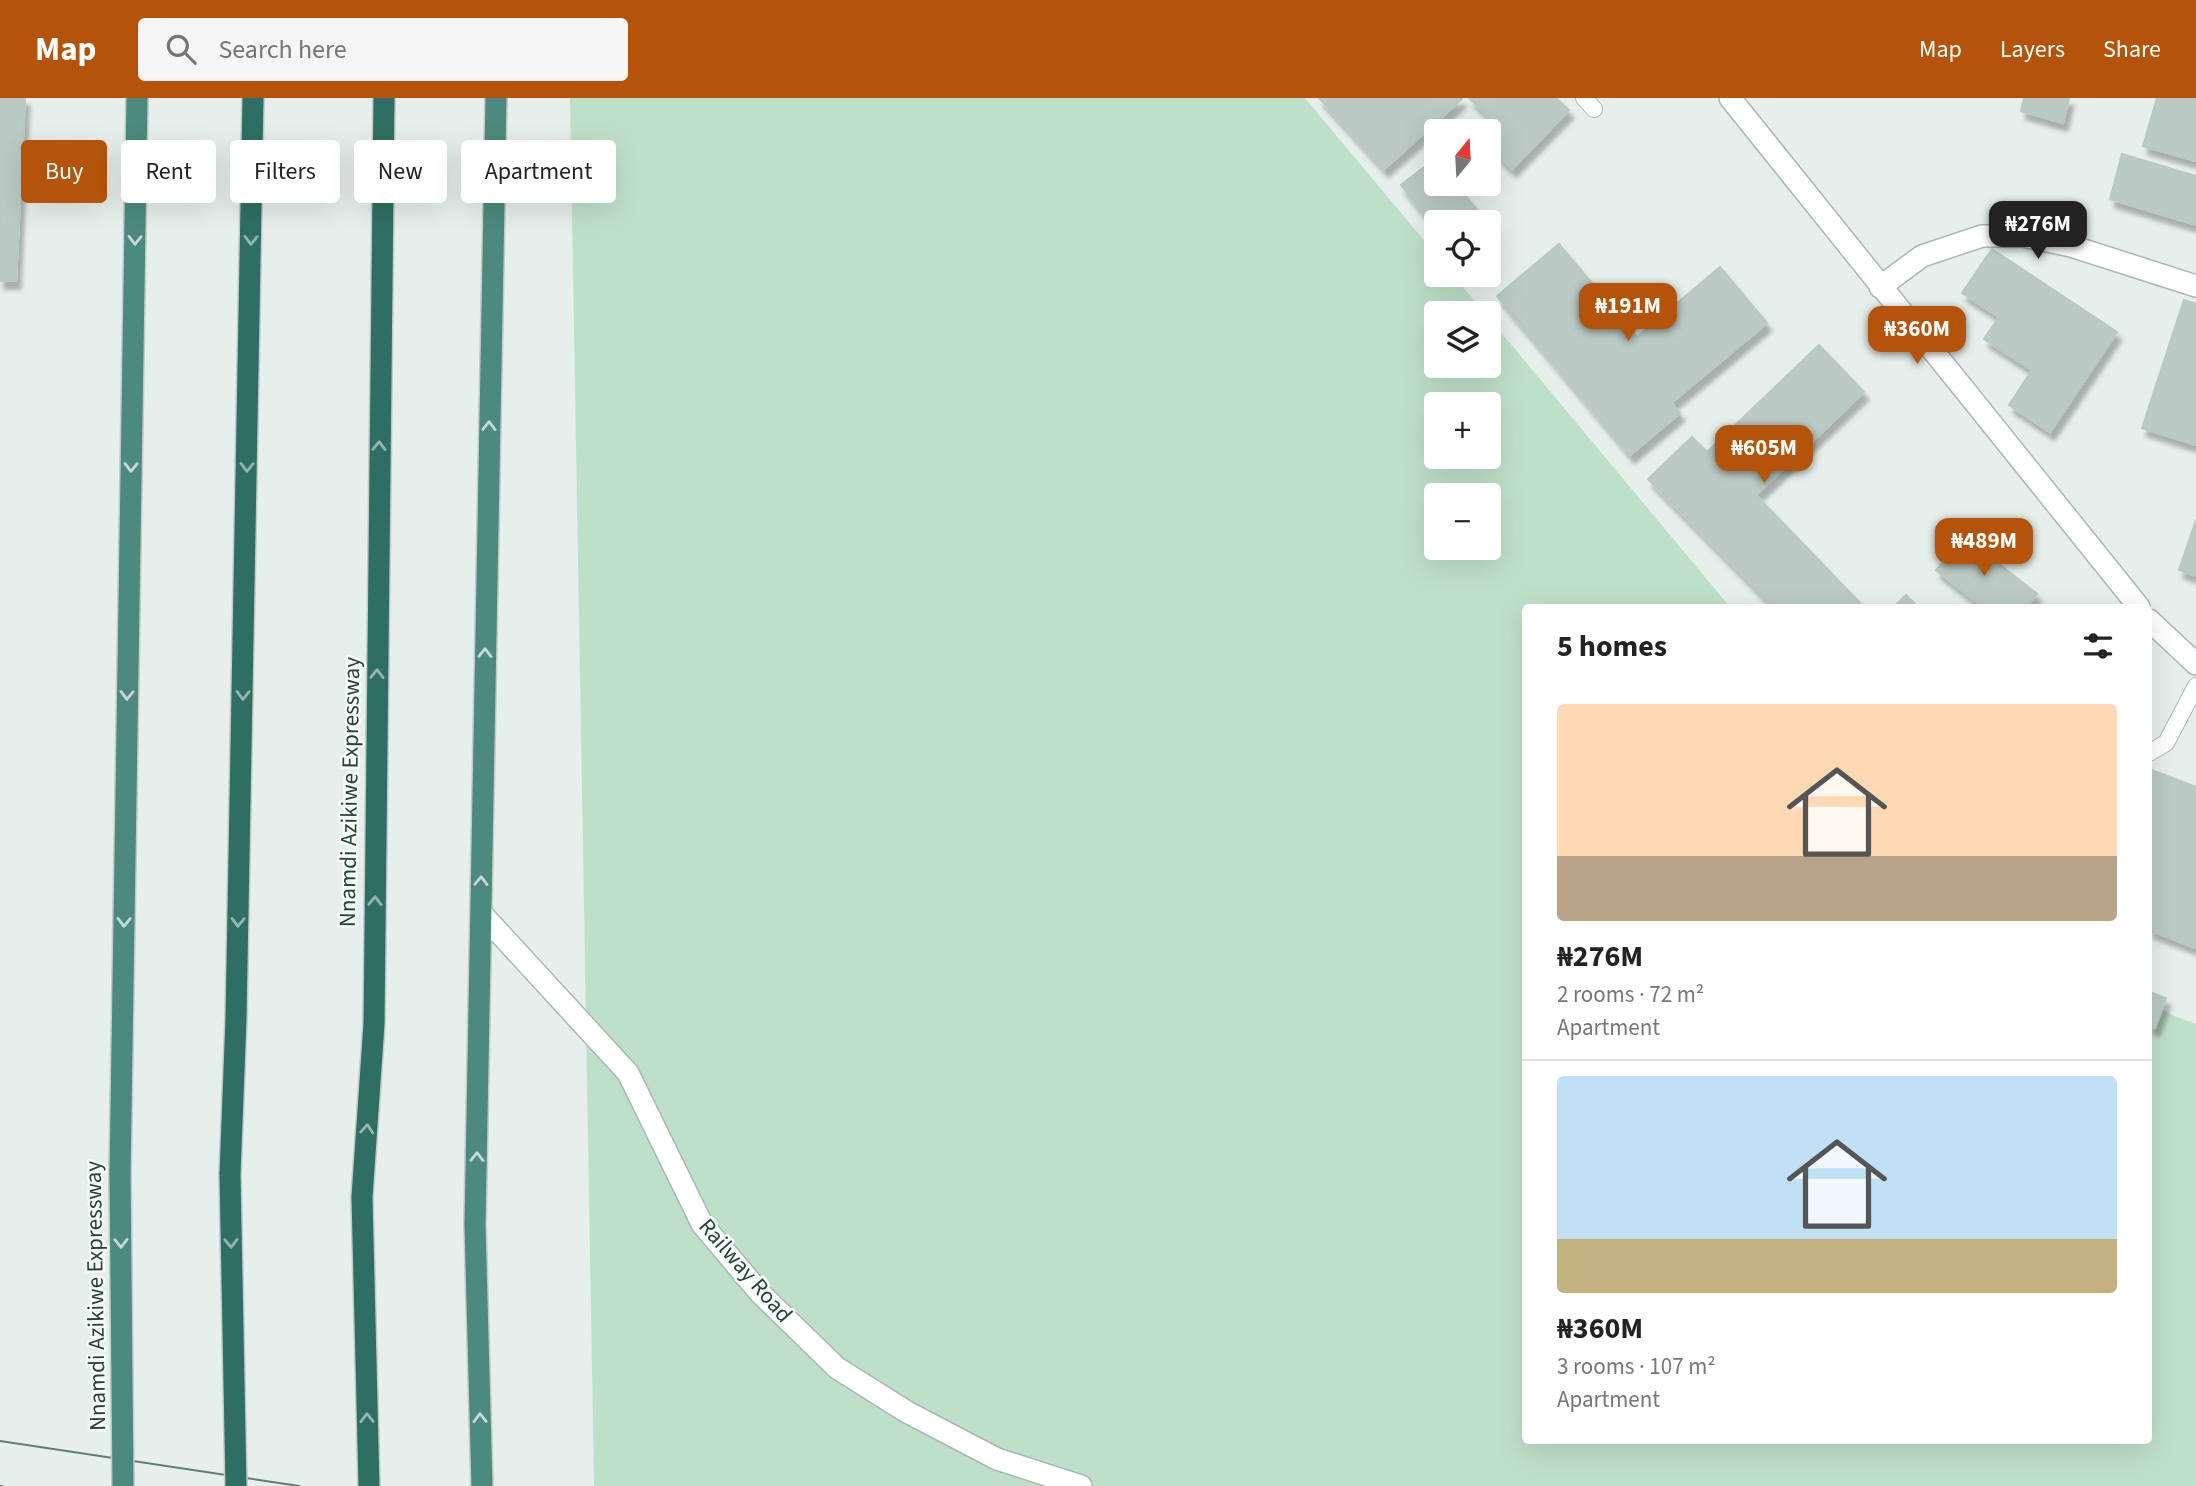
<!DOCTYPE html>
<meta charset="utf-8">
<style>
:root{--surface:#fff;--page:#f6f6f6;--text:#222;--muted:#767676;--line:#e0e0e0;--accent:#b45309}
body{margin:0;font-family:"Source Sans 3",sans-serif;background:var(--page);color:var(--text);height:100vh;display:flex;flex-direction:column;font-size:26px;white-space:nowrap}
*{box-sizing:border-box;margin:0}
p{font-size:23px;color:var(--muted)}
.icon{flex:none;width:38px;height:38px;fill:none;stroke:currentColor;stroke-width:2;stroke-linecap:round;stroke-linejoin:round}
.map{position:relative;flex:1;overflow:hidden}
.details{position:absolute;left:1522px;top:506px;width:630px;height:840px;display:flex;flex-direction:column;background:var(--surface);border-radius:7px;box-shadow:0 7px 28px #0002}
.details>*{flex:none}
.banner{position:absolute;left:21px;top:42px;width:665px;height:63px;display:flex;gap:14px}
.needle{width:46px;rotate:18deg}
.controls{position:absolute;left:1424px;top:21px;display:grid;gap:14px}
.controls a{display:grid;place-items:center;width:77px;height:77px;border-radius:7px;background:var(--surface);box-shadow:0 7px 28px #0002;font-size:35px}
.price{position:absolute;translate:-50% -60px;padding:0 16px;border-radius:14px;background:var(--accent);color:#fff;font-size:23px;line-height:46px;filter:drop-shadow(0 2px 4px #0008)}
.price::after{content:'';position:absolute;left:50%;top:42px;width:21px;height:16px;margin-left:-10px;background:inherit;clip-path:polygon(0 0,100% 0,50% 100%)}
.price.selected{background:#222;color:#fff}
ul{padding:0;list-style:none}
li{display:grid;align-content:center;gap:14px;height:371px;padding:0 35px}
li+li{border-top:2px solid var(--line)}
li span{display:grid;place-items:center;height:217px;border-radius:7px;color:#555}
li>.icon{margin-inline-start:auto}
span .icon{width:126px;height:126px;fill:#fffc;stroke-width:1}
li b{font-size:30px}
h2{display:flex;justify-content:space-between;align-items:center;height:84px;padding:0 35px;font-size:30px}
.pill{padding:0 24px;border-radius:7px;background:var(--surface);box-shadow:0 7px 28px #0002;font-size:24px;line-height:63px}
.pill.selected{background:var(--accent);color:#fff}
header{display:flex;align-items:center;gap:42px;box-sizing:border-box;height:98px;padding:0 35px;background:var(--accent);color:#fff}
header strong{font-size:33px}
nav{display:flex;gap:38px;margin-inline-start:auto;font-size:24px}
.search{width:490px;height:63px;background:var(--page);display:flex;align-items:center;gap:18px;box-sizing:border-box;padding:0 24px;border-radius:7px;color:var(--muted);font-size:26px}
.map>svg:first-child{display:block}
</style>
<header>
<strong>Map</strong>
<div class="search"><svg class="icon" aria-label="search" viewBox="0 0 24 24"><circle cx="10" cy="10" r="6"/><path d="M15 15l6 6"/></svg>Search here</div>
<nav><a>Map</a><a>Layers</a><a>Share</a></nav>
</header>
<div class="map">
<svg width="2196" height="1388" viewBox="0 0 2196 1388">
<defs>
<filter id="shadow"><feDropShadow dx="4.5" dy="8" stdDeviation="2" flood-color="#0004"/></filter>
</defs>
<rect width="100%" height="100%" fill="#e6efeb"/>
<!-- green -->
<path fill="#bfe0c8" fill-rule="evenodd" d="M570,0H1305L1437,158V177H1453L1485,215H1437V268H1489V220L1730,509H1526V1342H2149V904L2174,918L2196,926V1388H594ZM1437,306H1489V359H1437ZM1437,397H1489V450H1437Z"/>
<!-- building -->
<path fill="#bbcac4" stroke="#b8c9c2" stroke-width="2" filter="url(#shadow)" d="M0,0H25L16,183H0Z
M1319,0H1461L1462,1L1384,71Z
M1469,0H1556L1569,12L1512,71L1489,50V42L1500,30Z
M2024,0H2069L2063,25L2021,13Z
M2157,0H2196V63L2143,48Z
M2122,56L2196,78V127L2110,101Z
M1436,60L1437,86H1456L1478,113L1464,124H1437V133L1401,87Z
M1559,146L1637,239L1720,169L1767,225L1671,305L1680,315L1630,357L1497,198Z
M1992,151L2117,234L2050,334L2009,307L2032,272L1984,241L1999,219L1962,195Z
M2184,202L2196,206V347L2142,330Z
M1819,247L1864,294L1756,397L1864,509H1774L1648,381L1692,339L1707,354Z
M2196,422V478L2179,472Z
M1964,438L2037,496L2026,509H1983L1936,472Z
M1906,497L1918,509H1894Z
M2149,671L2196,689V850L2149,832Z
M2149,894L2166,900L2155,930L2149,928Z"/>
<g fill="none" stroke-linecap="round" stroke-linejoin="round">
<!-- service casing -->
<g stroke="#a8b8b2" stroke-width="18">
<path id="service" d="M1584,0L1594,11
M2149,655L2166,645L2196,588"/>
</g>
<!-- minor casing -->
<g stroke="#a8b8b2" stroke-width="24">
<path id="minor" d="M1730,0L2139,509
M1880,189L1922,158L1982,138H2023L2071,148L2196,188
M2149,522L2196,566
M481,815L628,975L702,1126L760,1195L837,1270L907,1314L997,1361L1081,1388"/>
</g>
<!-- trunk casing -->
<g stroke="#c2cac8" stroke-width="24">
<path id="trunk" d="M120,1077L137,0
M482,1388L475,1127L496,0"/>
</g>
<!-- motorway casing -->
<g stroke="#c2cac8" stroke-width="24">
<path id="motorway" d="M230,1076L236,921L253,0
M369,1388L362,1099L374,926L384,0"/>
</g>
<!-- service -->
<use href="#service" stroke="#fff" stroke-width="16"/>
<!-- minor -->
<use href="#minor" stroke="#fff" stroke-width="21"/>
<!-- trunk -->
<use href="#trunk" stroke="#4c8a7c" stroke-width="21"/>
<!-- motorway -->
<use href="#motorway" stroke="#2f6f62" stroke-width="21"/>
<!-- tram -->
<path stroke="#5f7d75" stroke-width="2" d="M0,1343L299,1388
M0,1388H2"/>
<!-- trunk-bridge casing -->
<g stroke="#c2cac8" stroke-width="24" stroke-linecap="butt">
<path id="trunk-bridge" d="M120,1077L123,1388"/>
</g>
<!-- motorway-bridge casing -->
<g stroke="#c2cac8" stroke-width="24" stroke-linecap="butt">
<path id="motorway-bridge" d="M230,1076L236,1388"/>
</g>
<!-- trunk-bridge -->
<use href="#trunk-bridge" stroke="#4c8a7c" stroke-width="21"/>
<!-- motorway-bridge -->
<use href="#motorway-bridge" stroke="#2f6f62" stroke-width="21"/>
</g>
<!-- one-way arrows -->
<defs><path id="oneway-chevron" d="M-2-3.5L2.5 0L-2 3.5" fill="none" stroke-width="1.6" stroke-linecap="round" stroke-linejoin="round" transform="scale(1.75)"/></defs>
<g stroke="#c4d9d4">
<use href="#oneway-chevron" transform="translate(135 142) rotate(91)"/>
<use href="#oneway-chevron" transform="translate(489 328) rotate(-89)"/>
<use href="#oneway-chevron" transform="translate(131 369) rotate(91)"/>
<use href="#oneway-chevron" transform="translate(485 555) rotate(-89)"/>
<use href="#oneway-chevron" transform="translate(127 597) rotate(91)"/>
<use href="#oneway-chevron" transform="translate(481 783) rotate(-89)"/>
<use href="#oneway-chevron" transform="translate(124 824) rotate(91)"/>
<use href="#oneway-chevron" transform="translate(477 1059) rotate(-89)"/>
<use href="#oneway-chevron" transform="translate(121 1145) rotate(89)"/>
<use href="#oneway-chevron" transform="translate(480 1320) rotate(-91)"/>
</g>
<g stroke="#93b5ae">
<use href="#oneway-chevron" transform="translate(251 142) rotate(91)"/>
<use href="#oneway-chevron" transform="translate(379 348) rotate(-89)"/>
<use href="#oneway-chevron" transform="translate(247 369) rotate(91)"/>
<use href="#oneway-chevron" transform="translate(377 576) rotate(-89)"/>
<use href="#oneway-chevron" transform="translate(243 597) rotate(91)"/>
<use href="#oneway-chevron" transform="translate(375 803) rotate(-89)"/>
<use href="#oneway-chevron" transform="translate(238 824) rotate(91)"/>
<use href="#oneway-chevron" transform="translate(367 1031) rotate(-86)"/>
<use href="#oneway-chevron" transform="translate(231 1145) rotate(89)"/>
<use href="#oneway-chevron" transform="translate(367 1320) rotate(-91)"/>
</g>
<g text-anchor="middle" stroke-width="5" stroke-linejoin="round" paint-order="stroke">
<!-- street labels -->
<g font-size="23" fill="#24423a" stroke="#f7fbf9">
<text transform="translate(349 694) rotate(-89)" y="8">Nnamdi Azikiwe Expressway</text>
<text transform="translate(746 1172) rotate(49)" y="8">Railway Road</text>
<text transform="translate(95 1198) rotate(-91)" y="8">Nnamdi Azikiwe Expressway</text>
</g>
</g>
</svg>
<div class="controls">
<a><svg class="needle" viewBox="-14 -14 28 28"><path d="M0-13l5 13h-10z" fill="#e53935"/><path d="M0 13l5-13h-10z" fill="#767676"/></svg></a>
<a><svg class="icon" aria-label="locate" viewBox="0 0 24 24"><circle cx="12" cy="12" r="6"/><path d="M12 2v4M12 18v4M2 12h4M18 12h4"/></svg></a>
<a><svg class="icon" aria-label="layers" viewBox="0 0 24 24"><path d="M12 4l9 5-9 5-9-5zM3 14l9 5 9-5"/></svg></a>
<a>+</a>
<a>−</a>
</div>
<b class="price selected" style="left:2038px;top:163px">₦276M</b>
<b class="price" style="left:1628px;top:245px">₦191M</b>
<b class="price" style="left:1917px;top:268px">₦360M</b>
<b class="price" style="left:1764px;top:387px">₦605M</b>
<b class="price" style="left:1984px;top:480px">₦489M</b>
<div class="banner">
<a class="pill selected">Buy</a>
<a class="pill">Rent</a>
<a class="pill">Filters</a>
<a class="pill">New</a>
<a class="pill">Apartment</a>
</div>
<section class="details">
<h2>5 homes<svg class="icon" aria-label="filters" viewBox="0 0 24 24"><path d="M4 7h16M4 17h16"/><circle cx="9" cy="7" r="2"/><circle cx="15" cy="17" r="2"/></svg></h2>
<ul>
<li><span style="background:linear-gradient(#ffd9b3 70%,#b9a48a 0)"><svg class="icon" aria-label="home" viewBox="0 0 24 24"><path d="M3 11l9-7 9 7M6 9v11h12V9"/></svg></span><div><b>₦276M</b><p>2 rooms · 72 m²</p><p>Apartment</p></div></li>
<li><span style="background:linear-gradient(#bfe0f5 75%,#c2b280 0)"><svg class="icon" aria-label="home" viewBox="0 0 24 24"><path d="M3 11l9-7 9 7M6 9v11h12V9"/></svg></span><div><b>₦360M</b><p>3 rooms · 107 m²</p><p>Apartment</p></div></li>
</ul>
</section>
</div>
